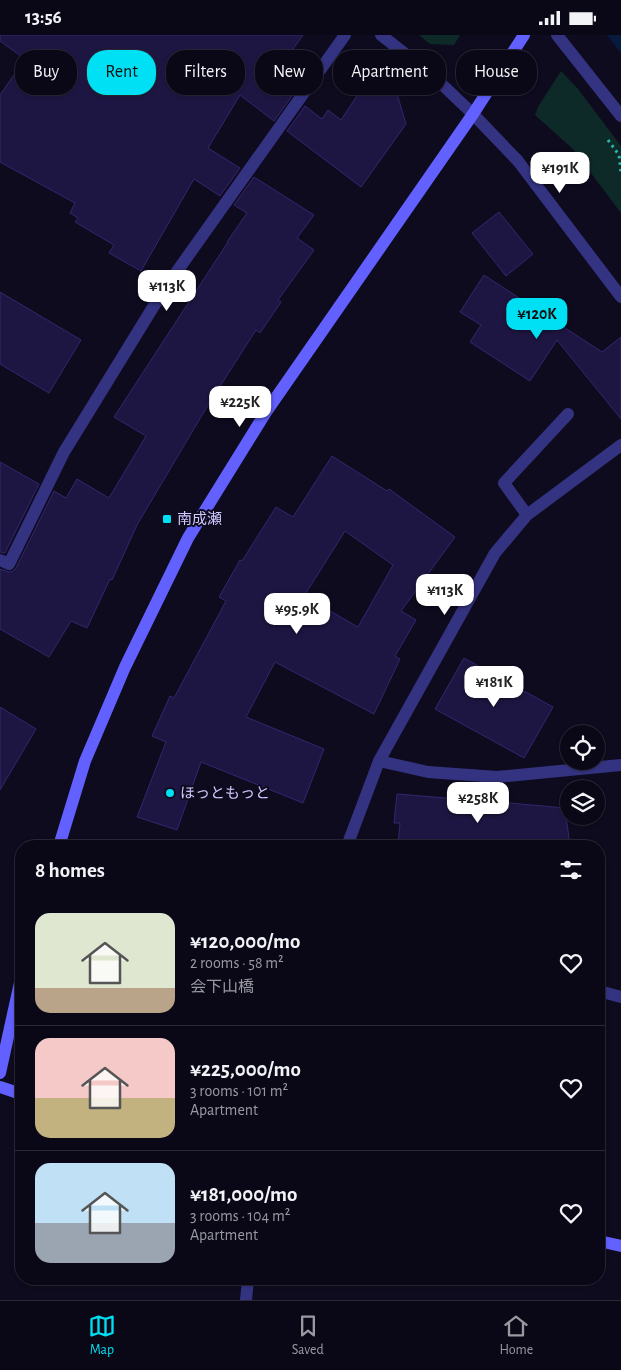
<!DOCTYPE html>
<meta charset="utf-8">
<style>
:root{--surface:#0a0817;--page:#181624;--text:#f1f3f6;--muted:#999aa1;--line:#2a2936;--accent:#00e0f4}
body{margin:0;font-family:"Alegreya Sans","Noto Sans JP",sans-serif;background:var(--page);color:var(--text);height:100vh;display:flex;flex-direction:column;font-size:19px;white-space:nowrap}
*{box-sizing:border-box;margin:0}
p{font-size:16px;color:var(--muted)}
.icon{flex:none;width:28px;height:28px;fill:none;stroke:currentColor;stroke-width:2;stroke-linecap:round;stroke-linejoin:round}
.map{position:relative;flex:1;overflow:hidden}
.sheet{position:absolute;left:15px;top:805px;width:590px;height:445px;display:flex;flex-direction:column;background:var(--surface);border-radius:20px;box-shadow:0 1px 4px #0004,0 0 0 1px var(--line)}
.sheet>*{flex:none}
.guide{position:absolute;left:15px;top:15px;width:591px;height:45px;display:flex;gap:10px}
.buttons{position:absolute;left:560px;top:690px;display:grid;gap:10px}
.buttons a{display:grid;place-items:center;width:45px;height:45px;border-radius:50%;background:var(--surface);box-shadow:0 1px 4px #0004,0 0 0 1px var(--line);font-size:25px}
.price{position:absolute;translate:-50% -42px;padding:0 11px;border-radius:10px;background:#fff;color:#222;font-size:16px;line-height:32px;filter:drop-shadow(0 1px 2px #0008)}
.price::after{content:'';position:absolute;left:50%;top:30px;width:15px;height:11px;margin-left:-8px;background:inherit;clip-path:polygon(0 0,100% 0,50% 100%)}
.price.current{background:var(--accent);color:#111}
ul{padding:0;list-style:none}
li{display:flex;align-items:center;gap:15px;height:125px;padding:0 20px}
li+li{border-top:1px solid var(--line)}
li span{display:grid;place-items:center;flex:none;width:140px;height:100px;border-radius:15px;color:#555}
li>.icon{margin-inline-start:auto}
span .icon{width:60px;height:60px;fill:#fffc;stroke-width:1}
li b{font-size:21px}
h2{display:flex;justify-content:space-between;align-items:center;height:60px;padding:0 20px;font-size:21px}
.pill{padding:0 18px;border-radius:20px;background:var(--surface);box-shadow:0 1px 4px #0004,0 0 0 1px var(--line);font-size:18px;line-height:45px}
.pill.current{background:var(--accent);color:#111}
.status{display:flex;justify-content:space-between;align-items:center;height:35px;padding:0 25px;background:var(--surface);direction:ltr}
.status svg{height:14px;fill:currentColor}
.tabs{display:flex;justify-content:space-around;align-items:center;height:70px;border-top:1px solid var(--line);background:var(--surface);font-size:14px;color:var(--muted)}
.tabs a{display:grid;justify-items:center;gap:2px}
.tabs .current{color:var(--accent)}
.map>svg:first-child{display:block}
</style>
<div class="status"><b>13:56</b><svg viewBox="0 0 49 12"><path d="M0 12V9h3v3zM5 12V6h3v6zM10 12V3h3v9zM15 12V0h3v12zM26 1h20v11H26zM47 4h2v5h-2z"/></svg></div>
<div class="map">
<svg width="621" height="1265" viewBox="0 0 621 1265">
<rect width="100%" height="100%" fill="#0e0b1f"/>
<!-- green -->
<path fill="#0e2a28" d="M419,0H460L454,10L430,9Z
M561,36L578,54L621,111V178L573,114L535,80L538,72Z"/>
<!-- water -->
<path fill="#061b3e" d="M607,0H621V18Z"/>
<!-- building -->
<path fill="#1e1642" stroke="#34266f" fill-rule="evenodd" d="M0,0H303L271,45L292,61L274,86L240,60L208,113L240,133L220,161L194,144L141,236L109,218L114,210L75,187L78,183L70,178L75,168L0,127V60L25,24L0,6Z
M374,35L395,52L406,89L361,152L287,96L305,71L322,84L328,75L341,85Z
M254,142L314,180L297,203L314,215L278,265L281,267L260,298L256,295L208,370L137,490L112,545L110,544L87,593L71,586L49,622L0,594V534L9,537L13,536L16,533L54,456L66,463L77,444L109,463L146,401L114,382L228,207H227L247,178L234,170Z
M499,177L533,219L506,241L472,198Z
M484,240L602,317L621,302V384L557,305L530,346L470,307L481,290L460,277Z
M0,257L81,305L49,358L0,329Z
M332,421L387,456L389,454L455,502L401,576L416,585L395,621L400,624L374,679L275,627L246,682L324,714L303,768L201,727L177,795L137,782L166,707L152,701L170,661L174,663L226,566L219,562L240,525L242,526L276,472L293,482ZM345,496L393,530L358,592L304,561Z
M0,427L39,449L5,518L0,517Z
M464,623L553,672L524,723L435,674Z
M0,672L36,694L0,755Z
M397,759L446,763L468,772L470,768L487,766L565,773L570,811H398L400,788H394Z"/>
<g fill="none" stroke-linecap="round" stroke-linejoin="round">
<!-- path -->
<path stroke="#26b7ac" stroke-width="3" stroke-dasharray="2.5 4" stroke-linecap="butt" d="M608,105L619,120L621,137"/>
<!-- lane -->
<path stroke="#343382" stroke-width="12" d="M527,480L504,448L568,379"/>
<!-- street -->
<path stroke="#343382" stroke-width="12" d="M381,0L431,39L473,79L518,126L621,262
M557,0L621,81
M0,525L9,529L64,417L163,256L345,0
M379,726L428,737L497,742L621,730
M347,811L379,726L495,518L527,480L621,410
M599,956L621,962
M246,1265L248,1244"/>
<!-- secondary -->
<path stroke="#6260ff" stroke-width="12" d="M59,811L85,726L125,632L188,503L266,377L473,79L524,0
M0,1038L21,943
M0,1052L21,1059
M599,1206L621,1211"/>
</g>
<!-- markers -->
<g fill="#00e0f4" stroke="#0e0b1f" stroke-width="2">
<rect x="162" y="479" width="10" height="10" rx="2.5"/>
<circle cx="170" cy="758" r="5"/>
</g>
<g text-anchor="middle" stroke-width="4" stroke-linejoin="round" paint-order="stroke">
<!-- poi labels -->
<g font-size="15" fill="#cfc9ff" stroke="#0e0b1f" text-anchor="start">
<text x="177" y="489">南成瀬</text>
<text x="180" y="763">ほっともっと</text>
</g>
</g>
</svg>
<div class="buttons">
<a><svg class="icon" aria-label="locate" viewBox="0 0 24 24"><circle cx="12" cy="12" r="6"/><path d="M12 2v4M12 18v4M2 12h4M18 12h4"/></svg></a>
<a><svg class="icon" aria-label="layers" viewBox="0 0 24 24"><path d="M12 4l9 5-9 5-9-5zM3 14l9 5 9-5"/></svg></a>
</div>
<b class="price" style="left:560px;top:159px">¥191K</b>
<b class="price" style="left:167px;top:277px">¥113K</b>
<b class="price current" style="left:537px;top:305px">¥120K</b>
<b class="price" style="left:240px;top:393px">¥225K</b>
<b class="price" style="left:445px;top:581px">¥113K</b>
<b class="price" style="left:297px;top:600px">¥95.9K</b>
<b class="price" style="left:494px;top:673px">¥181K</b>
<b class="price" style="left:478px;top:789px">¥258K</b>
<div class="guide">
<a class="pill">Buy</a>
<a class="pill current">Rent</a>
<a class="pill">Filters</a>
<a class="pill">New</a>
<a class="pill">Apartment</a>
<a class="pill">House</a>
</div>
<section class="sheet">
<h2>8 homes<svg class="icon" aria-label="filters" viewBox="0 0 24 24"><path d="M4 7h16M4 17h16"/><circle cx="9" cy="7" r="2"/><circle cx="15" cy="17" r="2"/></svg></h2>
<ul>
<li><span style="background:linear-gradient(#dfe7d0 75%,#b9a48a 0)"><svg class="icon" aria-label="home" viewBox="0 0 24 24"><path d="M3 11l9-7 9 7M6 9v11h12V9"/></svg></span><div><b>¥120,000/mo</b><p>2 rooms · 58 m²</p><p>会下山橋</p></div><svg class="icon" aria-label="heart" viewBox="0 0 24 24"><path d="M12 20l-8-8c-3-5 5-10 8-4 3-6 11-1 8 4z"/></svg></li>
<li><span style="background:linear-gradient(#f6c9c9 60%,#c2b280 0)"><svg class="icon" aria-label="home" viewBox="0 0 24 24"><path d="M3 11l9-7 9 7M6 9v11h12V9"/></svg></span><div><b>¥225,000/mo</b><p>3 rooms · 101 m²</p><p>Apartment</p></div><svg class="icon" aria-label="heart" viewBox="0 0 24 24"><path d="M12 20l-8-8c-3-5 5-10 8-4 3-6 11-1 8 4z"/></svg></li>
<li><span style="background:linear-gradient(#bfe0f5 60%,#9aa5b1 0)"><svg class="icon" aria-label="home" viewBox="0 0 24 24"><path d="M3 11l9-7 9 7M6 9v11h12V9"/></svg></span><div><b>¥181,000/mo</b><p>3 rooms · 104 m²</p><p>Apartment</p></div><svg class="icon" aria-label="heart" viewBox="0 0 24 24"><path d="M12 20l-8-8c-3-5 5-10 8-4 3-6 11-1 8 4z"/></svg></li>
</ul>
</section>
</div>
<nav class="tabs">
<a class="current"><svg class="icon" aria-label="map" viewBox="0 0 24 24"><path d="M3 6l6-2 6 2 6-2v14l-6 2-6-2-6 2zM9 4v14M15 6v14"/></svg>Map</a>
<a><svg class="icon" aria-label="saved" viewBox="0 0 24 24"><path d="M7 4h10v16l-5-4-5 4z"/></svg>Saved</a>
<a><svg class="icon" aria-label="home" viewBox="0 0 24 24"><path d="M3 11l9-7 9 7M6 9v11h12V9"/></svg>Home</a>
</nav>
